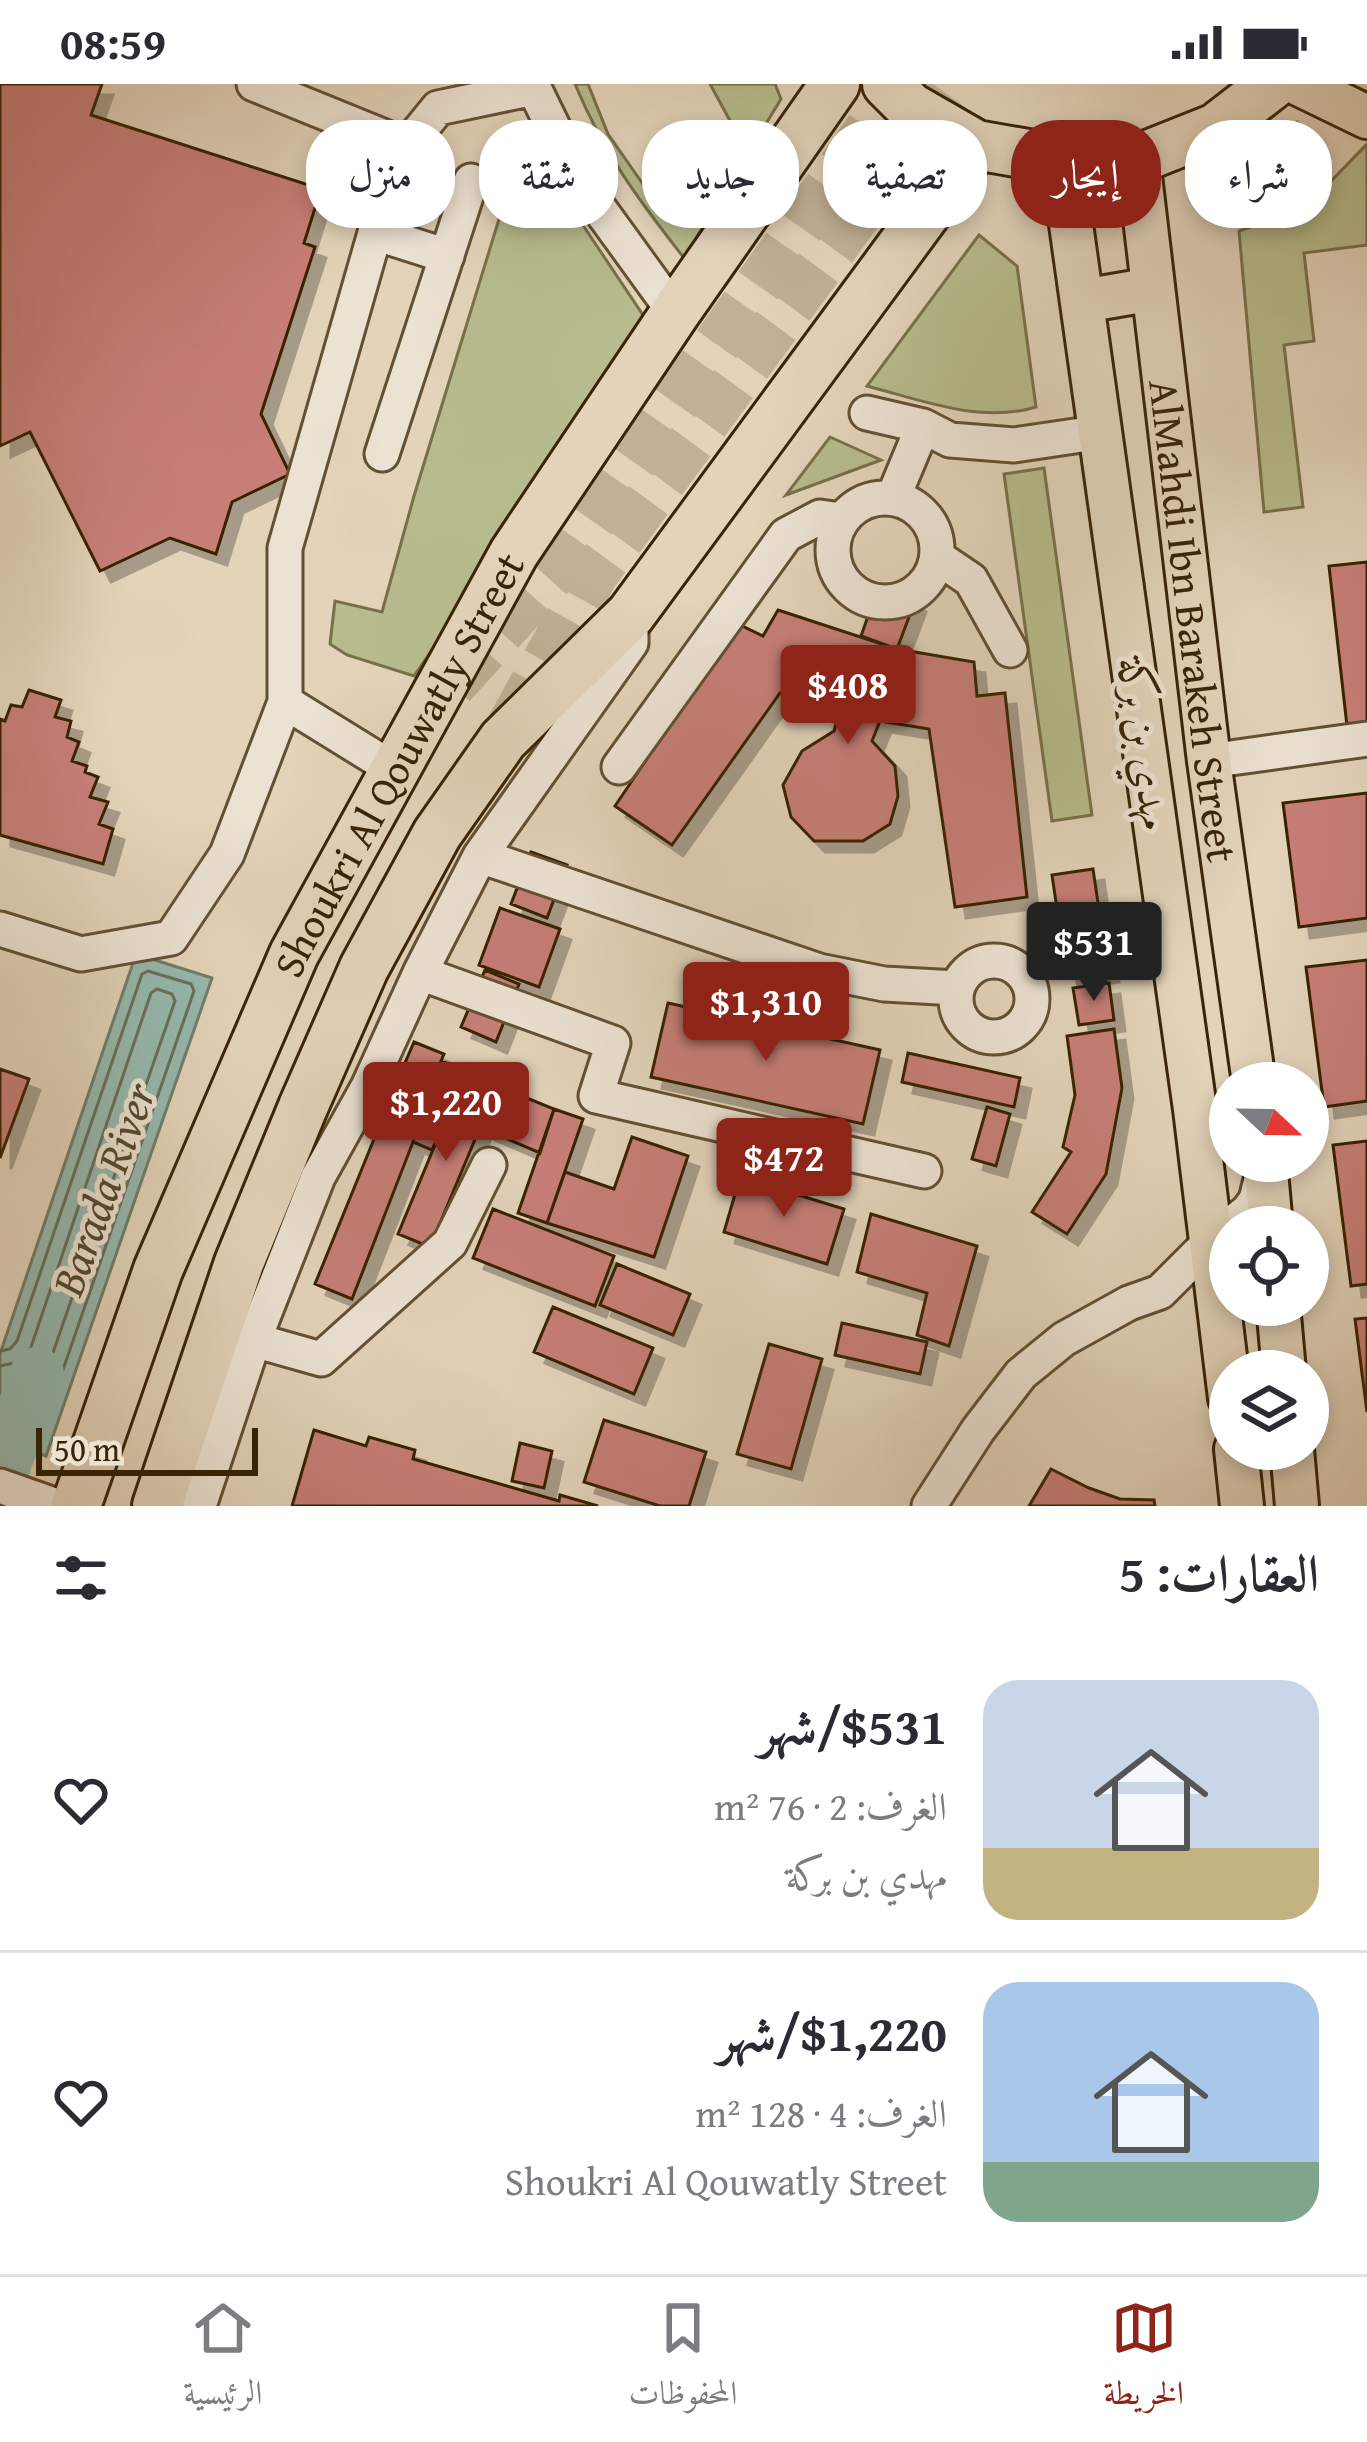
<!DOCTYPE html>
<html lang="ar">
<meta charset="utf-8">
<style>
:root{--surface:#fff;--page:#f2f2f3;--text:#2b2b33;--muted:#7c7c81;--line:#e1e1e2;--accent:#8f2418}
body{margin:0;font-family:"Gentium Book Plus",Amiri,serif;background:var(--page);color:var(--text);direction:rtl;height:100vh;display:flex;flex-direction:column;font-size:45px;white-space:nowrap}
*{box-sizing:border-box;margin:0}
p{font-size:39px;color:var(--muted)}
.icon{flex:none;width:66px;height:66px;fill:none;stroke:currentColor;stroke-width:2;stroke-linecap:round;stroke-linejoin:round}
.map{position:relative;height:1422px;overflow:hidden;direction:ltr}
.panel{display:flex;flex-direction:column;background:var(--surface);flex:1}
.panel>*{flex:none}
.guide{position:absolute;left:36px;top:36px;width:1296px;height:108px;direction:rtl;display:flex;gap:24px}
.needle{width:78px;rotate:112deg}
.fabs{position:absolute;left:1209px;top:978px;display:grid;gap:24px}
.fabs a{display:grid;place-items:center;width:120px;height:120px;border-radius:50%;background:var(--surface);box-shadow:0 6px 18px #0003;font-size:60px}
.scale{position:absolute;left:36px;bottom:30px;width:222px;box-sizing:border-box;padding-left:12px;border:6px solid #392406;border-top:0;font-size:33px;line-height:42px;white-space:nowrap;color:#392406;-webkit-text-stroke:9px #ece2d2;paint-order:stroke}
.price{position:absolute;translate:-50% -102px;padding:0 27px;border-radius:12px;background:var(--accent);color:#fff;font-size:39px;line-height:78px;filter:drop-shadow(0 3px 6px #0008)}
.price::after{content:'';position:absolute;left:50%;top:72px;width:36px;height:27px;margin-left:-18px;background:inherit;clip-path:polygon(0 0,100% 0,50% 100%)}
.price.current{background:#222;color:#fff}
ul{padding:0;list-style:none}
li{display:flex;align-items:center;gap:36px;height:300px;padding:0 48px}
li+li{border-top:3px solid var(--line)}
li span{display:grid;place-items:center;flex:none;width:336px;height:240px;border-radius:36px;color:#555}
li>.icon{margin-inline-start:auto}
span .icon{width:144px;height:144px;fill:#fffc;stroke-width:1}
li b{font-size:51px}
h2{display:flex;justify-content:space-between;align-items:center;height:144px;padding:0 48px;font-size:51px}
.chip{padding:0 42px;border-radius:48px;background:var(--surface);box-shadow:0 6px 18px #0003;font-size:42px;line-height:108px}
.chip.current{background:var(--accent);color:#fff}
.status{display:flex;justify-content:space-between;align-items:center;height:84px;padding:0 60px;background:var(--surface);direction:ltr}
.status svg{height:33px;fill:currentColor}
.menu{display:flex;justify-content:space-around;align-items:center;height:168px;border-top:3px solid var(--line);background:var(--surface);font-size:33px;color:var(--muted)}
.menu a{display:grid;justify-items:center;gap:6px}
.menu .current{color:var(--accent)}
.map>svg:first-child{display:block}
</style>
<div class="status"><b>08:59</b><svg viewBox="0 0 49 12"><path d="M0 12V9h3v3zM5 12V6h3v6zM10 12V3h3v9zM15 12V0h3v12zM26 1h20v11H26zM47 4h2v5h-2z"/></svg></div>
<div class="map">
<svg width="1367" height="1422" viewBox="0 0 1367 1422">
<defs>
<filter id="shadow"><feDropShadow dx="11" dy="11" stdDeviation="0" flood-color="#0004"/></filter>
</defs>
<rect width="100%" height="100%" fill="#e2d3b9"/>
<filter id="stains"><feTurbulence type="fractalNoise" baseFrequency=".00167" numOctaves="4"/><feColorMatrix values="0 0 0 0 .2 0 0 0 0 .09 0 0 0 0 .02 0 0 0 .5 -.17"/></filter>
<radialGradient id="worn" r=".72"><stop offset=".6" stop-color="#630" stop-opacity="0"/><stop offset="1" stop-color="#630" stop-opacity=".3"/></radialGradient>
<!-- green -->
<path fill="#b7bb8d" stroke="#78704a" stroke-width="3" d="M575,0H588L608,50L668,136L734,44L710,0H775L781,15L684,174C638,115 604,70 575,0Z
M1297,38L1322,57L1287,90L1260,107L1215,124L1216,87Z
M1367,60V161L1304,169L1314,257L1284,261L1303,423L1264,428L1239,147L1305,124Z
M536,71L653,246L414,592L347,571L330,560L335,517L382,528L414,412L515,83Z
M979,151L1017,182L1036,323C981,340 921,316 867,302Z
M830,353L881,376L786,411Z
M1044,384L1092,731L1052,737L1004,390Z"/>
<!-- water -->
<path fill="#95b8ad" stroke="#707d6a" stroke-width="3" d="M136,870L212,894L46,1372L0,1356V1270Z"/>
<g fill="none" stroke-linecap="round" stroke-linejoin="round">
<!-- shore -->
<path stroke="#676e5a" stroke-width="3" d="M0,1267L10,1265L17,1257L142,890L148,887L191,900L194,907L40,1352L34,1355L0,1345
M0,1282L18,1278L30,1266L151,909L157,905L172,910L175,917L31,1332L25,1336L0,1330"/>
<!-- river -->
<path stroke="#95b8ad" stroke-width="54" d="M0,1391L37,1290"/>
</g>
<!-- building -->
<path fill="#c77e77" stroke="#392406" stroke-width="3" filter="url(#shadow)" d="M0,0H102L91,31L321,105L304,159L315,163L261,330L290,390L232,418L216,470L170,454L100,487L30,348L0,362Z
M1367,478V640L1347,642L1329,482Z
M878,504L915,517L897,565L861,552Z
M778,526L897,565L974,578L977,612L1005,609L1027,813L955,823L929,645L880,637L872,657L895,682L898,712L890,740L863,757H814L791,733L783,701L802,667L834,647L839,629L780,609L672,761L615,722L738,540L763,552Z
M29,606L61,616L55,633L71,637L67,653L79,658L72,677L87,682L85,688L98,693L90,713L108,718L99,740L113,745L103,780L0,751V635L5,637L11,621L22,623Z
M1367,709V834L1299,843L1283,719Z
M531,768L567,781L547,834L511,820Z
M1093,785L1108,887L1067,893L1052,791Z
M500,824L560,845L539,903L479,881Z
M1367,876V1017L1324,1023L1306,883Z
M485,886L519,900L496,958L461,943Z
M1109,899L1114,936L1079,941L1073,904Z
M668,919L880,966L863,1040L651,993Z
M1114,945L1122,1004L1106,1090L1067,1150L1032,1128L1071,1068L1063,1063L1075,1011L1067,952Z
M414,958L444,970L441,977L468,988L466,998L462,996L432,1066L413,1058L440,994L405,979Z
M908,969L1020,994L1014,1023L902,998Z
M405,979L440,994L413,1058L352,1215L315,1200Z
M0,985L29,995L0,1074Z
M462,996L494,1010L430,1163L398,1150Z
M500,1003L554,1025L540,1069L484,1045Z
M987,1023L1010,1030L996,1082L972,1075Z
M554,1025L583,1035L547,1139L518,1129Z
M632,1053L688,1072L654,1173L547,1139L565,1088L614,1105Z
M1367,1057V1200L1351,1202L1333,1061Z
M740,1093L844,1125L827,1180L724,1148Z
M493,1125L614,1172L595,1222L473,1174Z
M871,1130L977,1162L949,1262L917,1251L927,1209L857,1188Z
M617,1180L690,1210L673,1251L600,1221Z
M553,1223L653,1264L634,1310L534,1268Z
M1367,1234V1328L1355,1235Z
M842,1239L927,1258L920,1290L835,1271Z
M769,1260L822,1275L791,1385L737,1370Z
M604,1336L706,1368L689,1422H660L584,1398Z
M314,1346L366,1362L369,1353L415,1366L413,1375L559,1417L560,1411L598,1422H292Z
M520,1359L552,1367L544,1404L512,1397Z
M1051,1385L1089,1404L1120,1415L1154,1416L1155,1422H1029Z"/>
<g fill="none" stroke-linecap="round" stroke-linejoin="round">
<!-- highway-tunnel -->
<path stroke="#c0b095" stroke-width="48" stroke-dasharray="48 24" stroke-linecap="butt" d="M452,601L559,483L901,0
M511,641L595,489L953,0"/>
<!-- minor casing -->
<g stroke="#635033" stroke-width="39">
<path id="minor" d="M254,0L407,62
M532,0L580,98L675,229
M375,149L447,172
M867,329L923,342L950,356L1014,361L1102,348
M382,370L471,97
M833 466a52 52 0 1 1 104 0a52 52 0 1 1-104 0Z
M893,414L923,342
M937,473L971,496L1010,566
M285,618L395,686
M1209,677L1367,655
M619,683L786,451L820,433L841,436
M480,772L631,559V539
M0,845L81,870L171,854L227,770L285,618V464L375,149L384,90L438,24L534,4
M956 915a38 38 0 1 1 76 0a38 38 0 1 1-76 0Z
M420,889L613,959L596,1012L924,1087
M254,1256L321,1275L450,1159L489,1081
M0,1402L57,1422
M199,1422L254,1256L318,1093L368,1003L420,889L480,772L819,887L884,900L957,904
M929,1422L978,1346L1021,1290L1064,1255L1129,1219L1160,1208L1213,1155L1248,1127L1256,1116L1263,1087"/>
</g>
<!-- major casing -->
<g stroke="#392406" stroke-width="48">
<g id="major">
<path d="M1299,0L1367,33"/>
<path id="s1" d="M1138,75L1209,677L1254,999"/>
<path d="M1062,76L1195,1025L1230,1314"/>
<path d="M1083,217L1153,205"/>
<path d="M1265,1077L1271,1143"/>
<path d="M1278,1221L1284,1287"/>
<path d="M1236,1365L1242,1422"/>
<path d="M1292,1365L1297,1422"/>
</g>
</g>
<!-- highway casing -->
<g stroke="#392406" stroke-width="54">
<g id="highway">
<path d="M887,0L910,23L976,61L1062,76L1138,75L1216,44L1273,0"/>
<path id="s2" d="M76,1422L158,1186L294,870L514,469L675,229L835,0"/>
<path d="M157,1422L239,1179L303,1023L364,884L437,750L503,656L631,530L976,61"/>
</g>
</g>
<!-- minor -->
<use href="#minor" stroke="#ece2d2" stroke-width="33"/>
<!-- major -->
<use href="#major" stroke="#e2d3b9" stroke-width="42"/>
<!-- highway -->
<use href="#highway" stroke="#e2d3b9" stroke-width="48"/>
</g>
<g text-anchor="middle" stroke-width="10" stroke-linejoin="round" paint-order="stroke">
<!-- street labels -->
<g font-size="42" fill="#392406" stroke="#ece2d2">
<text dy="15" stroke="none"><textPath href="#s1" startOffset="465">AlMahdi Ibn Barakeh Street</textPath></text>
<text transform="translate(1145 659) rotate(82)" y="15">مهدي بن بركة</text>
<text dy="15" stroke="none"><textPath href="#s2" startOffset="810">Shoukri Al Qouwatly Street</textPath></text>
</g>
<!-- water labels -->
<g font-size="45" font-style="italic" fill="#504930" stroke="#ece2d2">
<text transform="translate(103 1105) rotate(-70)" y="16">Barada River</text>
</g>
</g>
<rect width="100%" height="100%" filter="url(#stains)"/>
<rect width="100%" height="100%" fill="url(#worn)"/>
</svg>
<div class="fabs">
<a><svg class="needle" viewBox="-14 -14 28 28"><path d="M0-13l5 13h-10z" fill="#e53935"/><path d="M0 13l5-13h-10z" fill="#7c7c81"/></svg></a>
<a><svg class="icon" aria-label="locate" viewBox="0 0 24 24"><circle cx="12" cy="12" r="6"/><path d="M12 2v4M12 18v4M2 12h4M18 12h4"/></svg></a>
<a><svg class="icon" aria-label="layers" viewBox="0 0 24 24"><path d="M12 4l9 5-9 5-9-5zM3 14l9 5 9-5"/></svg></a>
</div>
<div class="scale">50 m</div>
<b class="price" style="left:848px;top:663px">$408</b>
<b class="price current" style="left:1094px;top:920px">$531</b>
<b class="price" style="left:766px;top:980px">$1,310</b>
<b class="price" style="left:446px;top:1080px">$1,220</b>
<b class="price" style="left:784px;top:1136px">$472</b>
<div class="guide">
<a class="chip">شراء</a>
<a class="chip current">إيجار</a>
<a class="chip">تصفية</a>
<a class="chip">جديد</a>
<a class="chip">شقة</a>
<a class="chip">منزل</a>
</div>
</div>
<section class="panel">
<h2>العقارات: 5<svg class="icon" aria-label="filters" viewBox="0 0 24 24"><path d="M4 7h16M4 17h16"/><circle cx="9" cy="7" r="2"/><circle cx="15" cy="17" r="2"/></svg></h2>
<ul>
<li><span style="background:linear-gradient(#c9d6e8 70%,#c2b280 0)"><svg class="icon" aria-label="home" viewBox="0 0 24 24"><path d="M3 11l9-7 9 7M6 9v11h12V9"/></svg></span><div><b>$531/شهر</b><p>الغرف: 2 · 76 m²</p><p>مهدي بن بركة</p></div><svg class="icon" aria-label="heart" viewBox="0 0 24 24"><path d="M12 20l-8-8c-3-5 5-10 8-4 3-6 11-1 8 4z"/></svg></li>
<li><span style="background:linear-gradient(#a9c7e8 75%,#7fa58c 0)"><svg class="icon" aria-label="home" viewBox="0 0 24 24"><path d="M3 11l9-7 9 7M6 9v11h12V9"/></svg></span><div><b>$1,220/شهر</b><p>الغرف: 4 · 128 m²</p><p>Shoukri Al Qouwatly Street</p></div><svg class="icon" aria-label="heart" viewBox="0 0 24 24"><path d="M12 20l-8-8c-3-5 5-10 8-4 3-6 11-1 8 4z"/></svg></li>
</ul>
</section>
<nav class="menu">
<a class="current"><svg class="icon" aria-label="map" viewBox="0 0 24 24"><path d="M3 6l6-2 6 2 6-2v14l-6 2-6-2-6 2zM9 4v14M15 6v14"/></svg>الخريطة</a>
<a><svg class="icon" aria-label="saved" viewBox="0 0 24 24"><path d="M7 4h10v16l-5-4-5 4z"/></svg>المحفوظات</a>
<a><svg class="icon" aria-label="home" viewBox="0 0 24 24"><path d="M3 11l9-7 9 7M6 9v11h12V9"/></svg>الرئيسية</a>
</nav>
